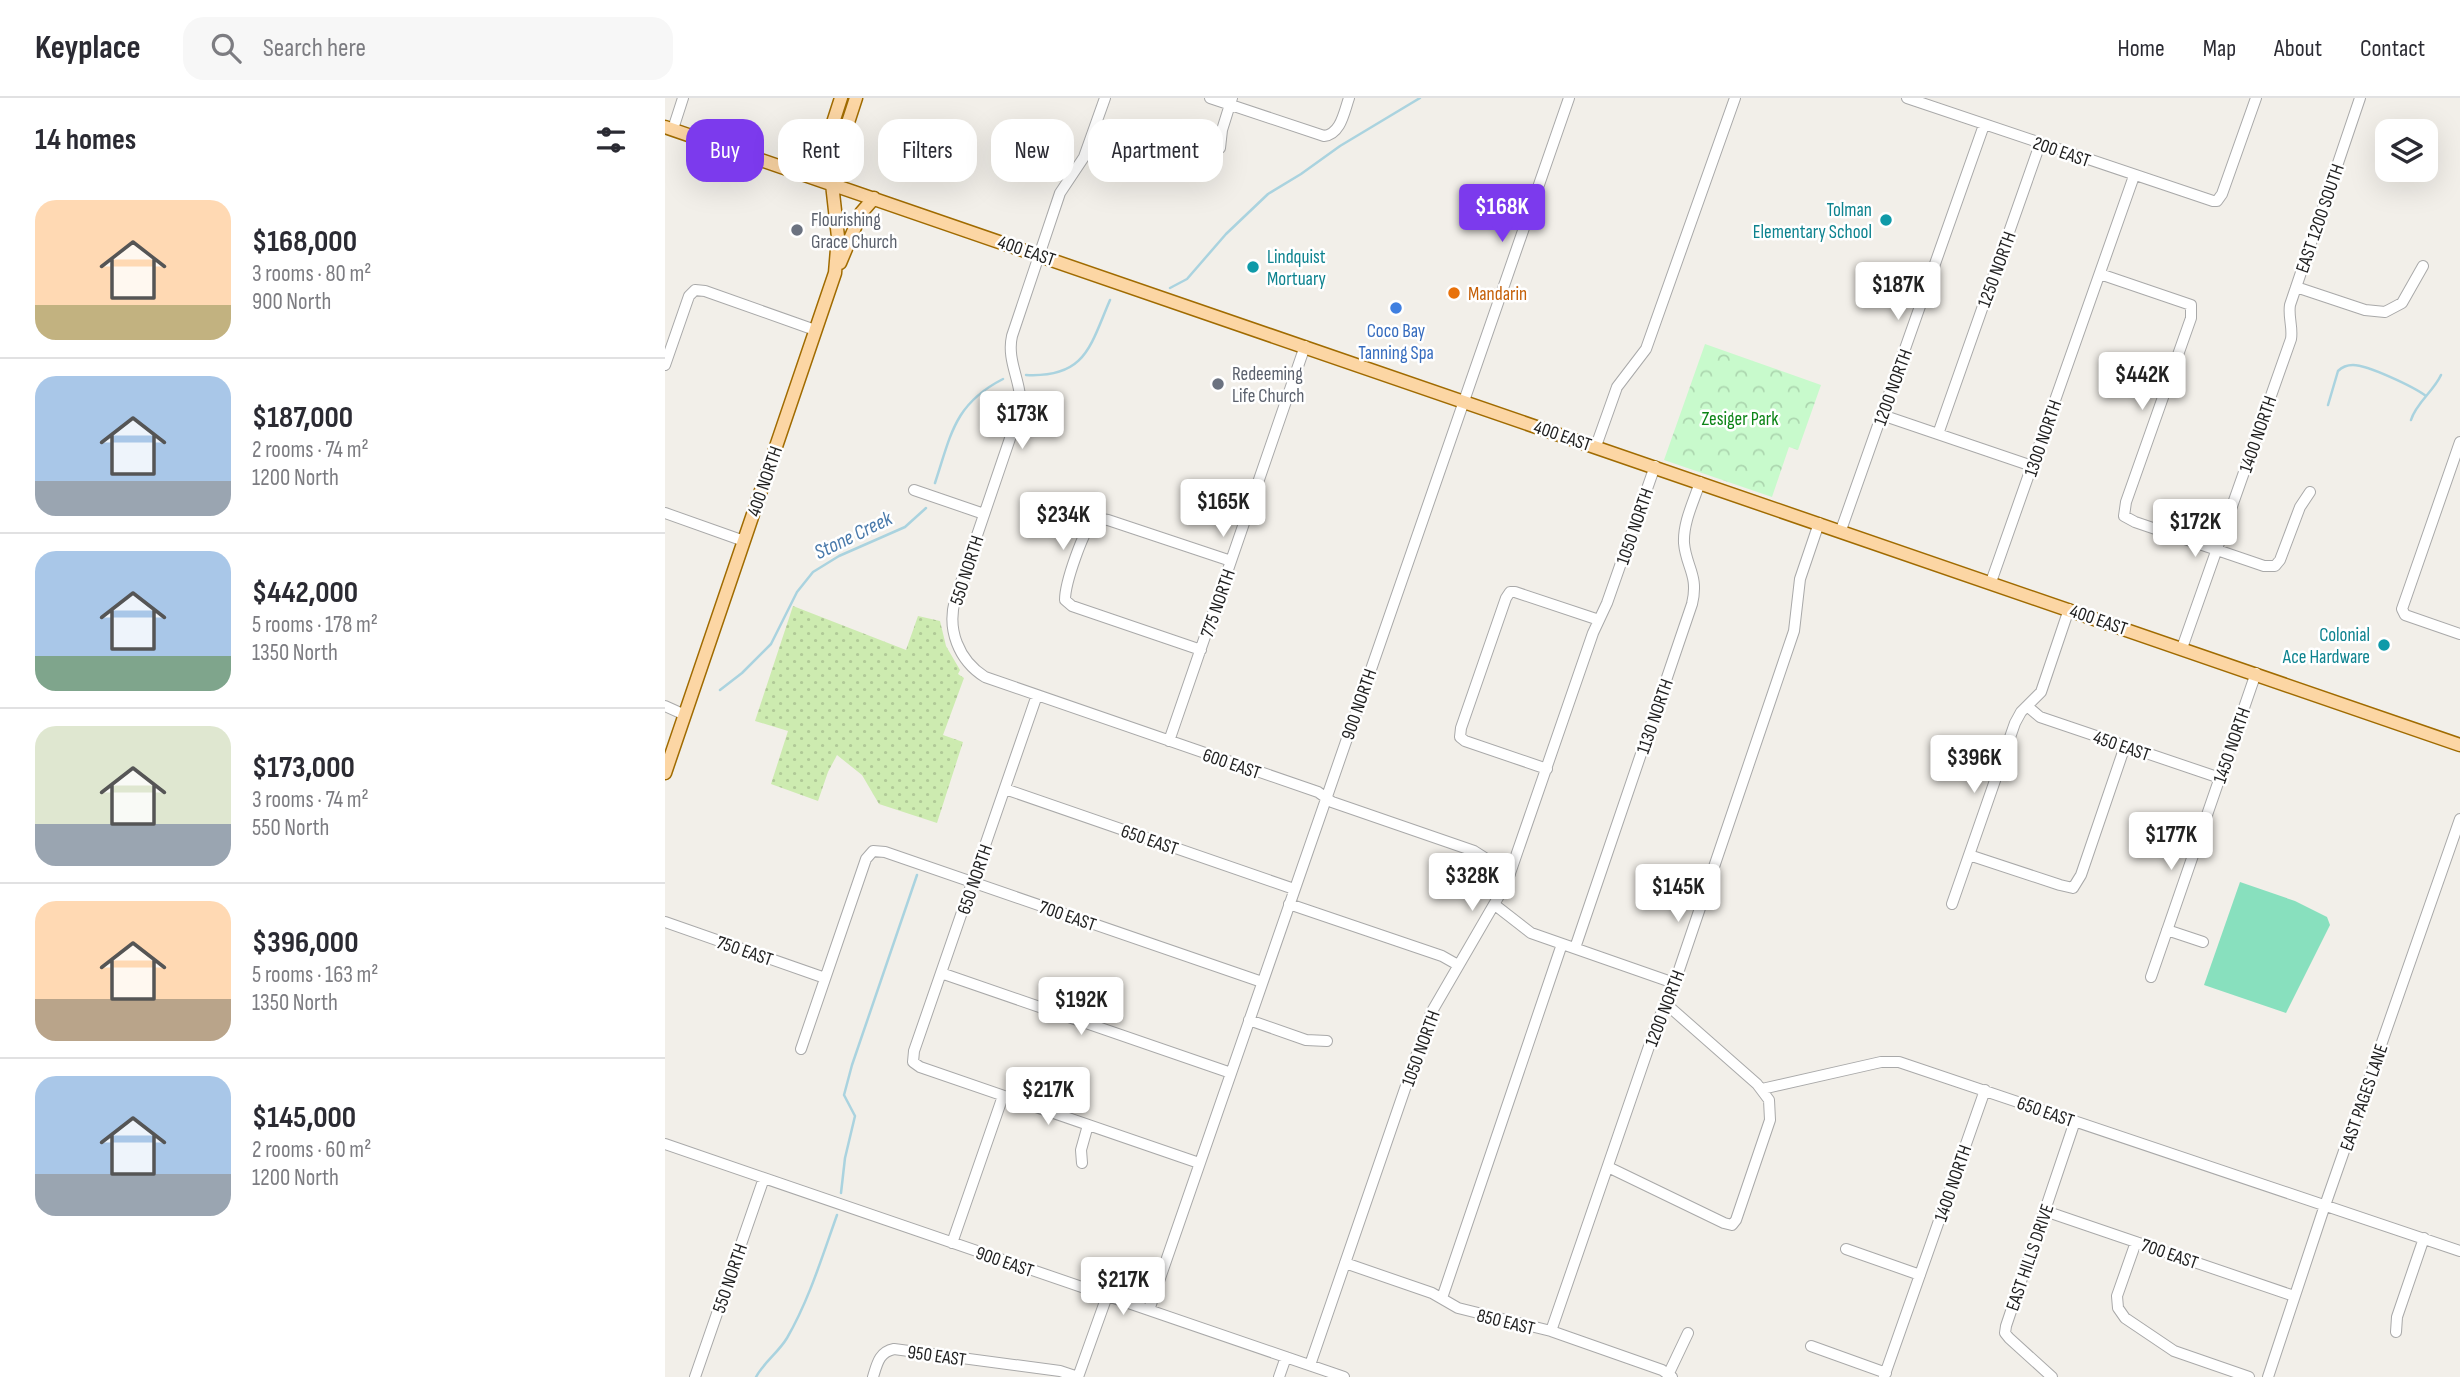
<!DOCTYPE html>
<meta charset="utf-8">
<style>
:root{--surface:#fff;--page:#f7f7f7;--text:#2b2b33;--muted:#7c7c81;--line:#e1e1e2;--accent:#7c3aed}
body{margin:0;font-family:"Sofia Sans Condensed",sans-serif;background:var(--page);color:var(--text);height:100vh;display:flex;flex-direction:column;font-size:26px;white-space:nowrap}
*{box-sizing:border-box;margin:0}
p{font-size:23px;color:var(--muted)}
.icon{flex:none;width:38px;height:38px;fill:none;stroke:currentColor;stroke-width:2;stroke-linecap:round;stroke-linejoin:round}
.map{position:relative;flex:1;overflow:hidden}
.details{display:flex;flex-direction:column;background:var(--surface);width:665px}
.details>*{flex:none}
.banner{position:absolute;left:21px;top:21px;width:665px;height:63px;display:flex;gap:14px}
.tools{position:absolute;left:1710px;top:21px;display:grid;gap:14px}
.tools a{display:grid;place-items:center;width:63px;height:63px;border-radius:14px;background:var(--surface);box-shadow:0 7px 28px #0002;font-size:35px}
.price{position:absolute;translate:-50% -60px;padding:0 16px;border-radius:7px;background:#fff;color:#222;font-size:23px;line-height:46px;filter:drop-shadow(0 2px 4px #0008)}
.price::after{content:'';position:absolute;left:50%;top:42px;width:21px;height:16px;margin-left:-10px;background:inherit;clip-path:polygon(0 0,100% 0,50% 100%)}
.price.current{background:var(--accent);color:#fff}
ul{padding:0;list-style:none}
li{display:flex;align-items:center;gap:21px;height:175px;padding:0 35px}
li+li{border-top:2px solid var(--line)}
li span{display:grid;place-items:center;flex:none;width:196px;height:140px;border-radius:21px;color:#555}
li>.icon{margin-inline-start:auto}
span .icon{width:84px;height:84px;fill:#fffc;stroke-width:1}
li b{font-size:30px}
h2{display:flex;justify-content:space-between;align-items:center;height:84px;padding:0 35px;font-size:30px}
.chip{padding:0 24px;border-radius:21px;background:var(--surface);box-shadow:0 7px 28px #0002;font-size:24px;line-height:63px}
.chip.current{background:var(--accent);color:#fff}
header{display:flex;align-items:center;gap:42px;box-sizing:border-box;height:98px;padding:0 35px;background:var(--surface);border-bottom:2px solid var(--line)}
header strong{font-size:33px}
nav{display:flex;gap:38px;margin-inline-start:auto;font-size:24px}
.search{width:490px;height:63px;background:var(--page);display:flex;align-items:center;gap:18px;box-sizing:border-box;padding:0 24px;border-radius:21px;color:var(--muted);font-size:26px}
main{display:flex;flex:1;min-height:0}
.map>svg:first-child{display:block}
</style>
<header>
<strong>Keyplace</strong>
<div class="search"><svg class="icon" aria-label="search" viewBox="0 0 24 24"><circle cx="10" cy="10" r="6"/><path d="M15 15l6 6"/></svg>Search here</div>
<nav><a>Home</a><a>Map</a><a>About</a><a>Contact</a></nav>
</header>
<main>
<section class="details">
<h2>14 homes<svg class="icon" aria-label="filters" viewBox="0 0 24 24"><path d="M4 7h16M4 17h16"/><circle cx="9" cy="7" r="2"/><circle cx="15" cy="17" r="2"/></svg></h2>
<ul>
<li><span style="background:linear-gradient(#ffd9b3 75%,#c2b280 0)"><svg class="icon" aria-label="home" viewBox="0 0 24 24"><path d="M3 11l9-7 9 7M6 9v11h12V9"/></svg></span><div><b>$168,000</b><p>3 rooms · 80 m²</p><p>900 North</p></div></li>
<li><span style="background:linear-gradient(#a9c7e8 75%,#9aa5b1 0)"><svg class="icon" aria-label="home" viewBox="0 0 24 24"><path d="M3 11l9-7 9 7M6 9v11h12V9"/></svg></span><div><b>$187,000</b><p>2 rooms · 74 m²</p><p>1200 North</p></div></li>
<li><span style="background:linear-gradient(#a9c7e8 75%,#7fa58c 0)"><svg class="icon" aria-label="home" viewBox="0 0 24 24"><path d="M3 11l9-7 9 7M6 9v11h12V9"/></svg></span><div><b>$442,000</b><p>5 rooms · 178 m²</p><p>1350 North</p></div></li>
<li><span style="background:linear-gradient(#dfe7d0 70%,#9aa5b1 0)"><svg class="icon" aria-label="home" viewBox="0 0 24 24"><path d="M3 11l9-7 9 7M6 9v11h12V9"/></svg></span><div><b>$173,000</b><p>3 rooms · 74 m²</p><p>550 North</p></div></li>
<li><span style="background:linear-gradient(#ffd9b3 70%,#b9a48a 0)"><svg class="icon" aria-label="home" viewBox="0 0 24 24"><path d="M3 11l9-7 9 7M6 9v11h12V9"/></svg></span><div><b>$396,000</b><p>5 rooms · 163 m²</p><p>1350 North</p></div></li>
<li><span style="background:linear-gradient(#a9c7e8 70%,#9aa5b1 0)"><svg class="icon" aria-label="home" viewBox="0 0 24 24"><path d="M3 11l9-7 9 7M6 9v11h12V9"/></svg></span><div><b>$145,000</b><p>2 rooms · 60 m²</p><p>1200 North</p></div></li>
</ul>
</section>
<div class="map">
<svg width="1795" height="1279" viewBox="0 0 1795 1279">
<defs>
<pattern id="grass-dots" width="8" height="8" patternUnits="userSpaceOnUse" patternTransform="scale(1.75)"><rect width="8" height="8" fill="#cdebb0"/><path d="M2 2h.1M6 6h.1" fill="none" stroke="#b0c997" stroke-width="1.8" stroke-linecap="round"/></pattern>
<pattern id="park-crowns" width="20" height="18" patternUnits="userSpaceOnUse" patternTransform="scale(1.75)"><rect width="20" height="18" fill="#c8facc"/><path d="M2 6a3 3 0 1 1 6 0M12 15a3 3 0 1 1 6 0" fill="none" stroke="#acd6af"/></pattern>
</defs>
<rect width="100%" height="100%" fill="#f2efe9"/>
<!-- grass -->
<path fill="url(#grass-dots)" d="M128,508L241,552L253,518L275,523L281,548L295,572L293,576L299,580L278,637L298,644L272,725L214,706L197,677L172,657L163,674L153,703L106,686L123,633L90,623Z"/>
<!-- park -->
<path fill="url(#park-crowns)" d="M1040,246L1156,287L1133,352L1124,349L1107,399L999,362Z"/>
<!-- pitch -->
<path fill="#88e0be" d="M1575,784L1630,803L1662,819L1665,827L1621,915L1539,887Z"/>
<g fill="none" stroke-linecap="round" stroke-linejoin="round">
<!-- stream -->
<path stroke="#aad3df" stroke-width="2.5" d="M505,190L522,181L561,136L603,96L636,76L675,48L755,0
M361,277C421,280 425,248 445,202
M1663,307L1673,273C1677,269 1681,267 1688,267C1703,267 1749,289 1761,298
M1746,322C1751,305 1768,294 1776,277
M270,385C286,337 289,306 338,281
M55,592L77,575L106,546L132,494L148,474L174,458L240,429L261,410
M176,1095L180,1060L190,1018L179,997L187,967L252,777
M91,1279C99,1264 113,1255 122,1240C144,1202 157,1159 172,1117"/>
<!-- minor casing -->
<g stroke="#a9a9a9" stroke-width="12">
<path id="minor" d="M440,0L419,59L395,95L347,238C341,264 358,285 355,311L290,502C282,531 293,562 320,579L653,694L667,704L809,753L845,776
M545,0L659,38C676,36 679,14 684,0
M1242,0L1548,103H1552L1557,96L1591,0
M8,31L18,0
M555,50L557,32L567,0
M1435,176L1526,207V220L1461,404L1459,418L1470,424L1599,468H1610L1615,462L1635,409L1645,394
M1631,189L1700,212L1720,214L1737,205L1758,168
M0,267L24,198L30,192L40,193L150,232
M1217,317L1367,368
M1273,336L1375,46
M1795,344L1737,511L1740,517L1795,536
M931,348L952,289L981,251L1070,0
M249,392L319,416
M0,415L79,443
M1176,432L1319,27
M1326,484L1469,78
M1517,550L1626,241C1628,229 1623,219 1625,207L1695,0
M536,552L407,508L400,502C400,485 418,432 430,420L443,422L566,463
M372,597L249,953L248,964L255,969L534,1065
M0,608L20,617
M1362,608L1375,619L1555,680
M504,643L640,248
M882,671L800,643L795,639L796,630L841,500L845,494H850L934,522
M340,691L629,791
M1304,757L1395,787L1408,790L1416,777L1460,648
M624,806L777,858L793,867
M1287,806L1350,625L1356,614L1376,594L1404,511
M830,807L866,835L1009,885
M0,824L160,880
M1502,832L1538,844
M910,850L1027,506C1034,477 1021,469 1019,445C1018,424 1029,403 1035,384
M276,875L566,975
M1486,879L1591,575
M584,922L641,942L662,943
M136,951L201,761L208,753L220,754L597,884
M1097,991L1216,964H1234L1795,1153
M0,1046L679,1279
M417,1065L416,1052L423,1027
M943,1069L1059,1125L1067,1127L1071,1122L1105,1022L1104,1002L1092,986L1000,905
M1380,1113L1629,1198
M1471,1144L1452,1198L1453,1210L1460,1220L1509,1253L1584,1279
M287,1145L338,998
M1181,1151L1255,1177
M680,1165L767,1195L793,1210L886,1233L997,1272L1007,1279
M777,1200L897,846
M484,1212L904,0
M886,1233L991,928L1013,875L1129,533L1135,481L1154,425
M1731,1234L1732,1219L1759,1140
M1146,1248L1221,1275
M645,1267L766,915L842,784L928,535L942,505L990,368
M1004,1275L1023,1235
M30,1279L99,1080
M208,1279C212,1266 214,1254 229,1251L395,1273L413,1279
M413,1279L442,1198
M614,1279L621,1259
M1219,1279L1320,992
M1387,1279L1344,1240L1340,1235L1341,1228L1410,1023
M1603,1279L1657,1116L1795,721"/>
</g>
<!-- major casing -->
<g stroke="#a06b00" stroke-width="15">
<path id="major" d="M0,29L1795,647
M128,73C145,71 151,63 157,48
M167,86L173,72L178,40L191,0
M175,165L196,115L209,100
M0,675L170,175L173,139L167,86L160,67L164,37L176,0"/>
</g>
<!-- minor -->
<use href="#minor" stroke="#fff" stroke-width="10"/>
<!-- major -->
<use href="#major" stroke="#fcd6a4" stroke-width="12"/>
</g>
<!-- markers -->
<g fill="#0f9aa8" stroke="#fff" stroke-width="2.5">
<circle cx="1221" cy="122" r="7"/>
<circle cx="588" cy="169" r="7"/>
<circle cx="1719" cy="547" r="7"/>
</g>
<g fill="#6b7280" stroke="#fff" stroke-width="2.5">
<circle cx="132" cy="132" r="7"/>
<circle cx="553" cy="286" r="7"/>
</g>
<circle fill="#e8710a" stroke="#fff" stroke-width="2.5" cx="789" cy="195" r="7"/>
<circle fill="#3f7fe0" stroke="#fff" stroke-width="2.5" cx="731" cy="210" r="7"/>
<g text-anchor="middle" stroke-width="5" stroke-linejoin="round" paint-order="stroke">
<!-- street labels -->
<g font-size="19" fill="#222" stroke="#fff">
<text transform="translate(1397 53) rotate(19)" y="7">200 EAST</text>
<text transform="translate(1654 120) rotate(-71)" y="7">EAST 1200 SOUTH</text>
<text transform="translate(362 152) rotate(19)" y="7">400 EAST</text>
<text transform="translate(1331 171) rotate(-70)" y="7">1250 NORTH</text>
<text transform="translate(1227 289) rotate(-70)" y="7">1200 NORTH</text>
<text transform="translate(1592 336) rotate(-71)" y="7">1400 NORTH</text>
<text transform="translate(898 337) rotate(19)" y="7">400 EAST</text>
<text transform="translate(1377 340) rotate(-71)" y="7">1300 NORTH</text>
<text transform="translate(99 383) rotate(-71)" y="7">400 NORTH</text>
<text transform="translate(969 428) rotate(-71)" y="7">1050 NORTH</text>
<text transform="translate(301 472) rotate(-72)" y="7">550 NORTH</text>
<text transform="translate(552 505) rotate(-71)" y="7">775 NORTH</text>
<text transform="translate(1434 521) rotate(19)" y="7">400 EAST</text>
<text transform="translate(693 606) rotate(-71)" y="7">900 NORTH</text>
<text transform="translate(989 618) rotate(-71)" y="7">1130 NORTH</text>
<text transform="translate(1457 647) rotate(19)" y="7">450 EAST</text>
<text transform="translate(1566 647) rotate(-71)" y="7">1450 NORTH</text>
<text transform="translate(567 665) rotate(19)" y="7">600 EAST</text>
<text transform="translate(485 741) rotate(19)" y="7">650 EAST</text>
<text transform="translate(309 781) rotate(-71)" y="7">650 NORTH</text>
<text transform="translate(403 817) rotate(19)" y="7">700 EAST</text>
<text transform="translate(80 852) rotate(19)" y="7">750 EAST</text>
<text transform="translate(999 910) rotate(-69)" y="7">1200 NORTH</text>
<text transform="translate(755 950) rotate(-70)" y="7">1050 NORTH</text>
<text transform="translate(1698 999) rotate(-71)" y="7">EAST PAGES LANE</text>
<text transform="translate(1381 1013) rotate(19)" y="7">650 EAST</text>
<text transform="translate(1287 1085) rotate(-71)" y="7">1400 NORTH</text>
<text transform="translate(1505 1155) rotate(19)" y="7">700 EAST</text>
<text transform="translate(1364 1159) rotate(-71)" y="7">EAST HILLS DRIVE</text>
<text transform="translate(340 1163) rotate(19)" y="7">900 EAST</text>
<text transform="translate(64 1180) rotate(-71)" y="7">550 NORTH</text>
<text transform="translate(841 1223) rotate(14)" y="7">850 EAST</text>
<text transform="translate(272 1257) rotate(8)" y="7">950 EAST</text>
</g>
<!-- culture labels -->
<g font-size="19" fill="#0d838f" stroke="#fff" text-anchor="end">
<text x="1207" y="118">Tolman<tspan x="1207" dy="22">Elementary School</tspan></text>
<text x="602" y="165" text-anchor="start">Lindquist<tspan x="602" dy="22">Mortuary</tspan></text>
<text x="1705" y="543">Colonial<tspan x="1705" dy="22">Ace Hardware</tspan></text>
</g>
<!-- worship labels -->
<g font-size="19" fill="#5b616d" stroke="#fff" text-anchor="start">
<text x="146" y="128">Flourishing<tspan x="146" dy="22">Grace Church</tspan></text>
<text x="567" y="282">Redeeming<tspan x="567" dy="22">Life Church</tspan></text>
</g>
<!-- food labels -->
<g font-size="19" fill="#c56008" stroke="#fff" text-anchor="start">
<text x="803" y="202">Mandarin</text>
</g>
<!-- shop labels -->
<g font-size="19" fill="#366cbe" stroke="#fff">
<text x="731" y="239">Coco Bay<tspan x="731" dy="22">Tanning Spa</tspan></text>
</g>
<!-- park labels -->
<g font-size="19" fill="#0c8416" stroke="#fff">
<text x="1075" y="327">Zesiger Park</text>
</g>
<!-- water labels -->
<g font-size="21" font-style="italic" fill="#4a7aab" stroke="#fff">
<text transform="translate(188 437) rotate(-26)" y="7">Stone Creek</text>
</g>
</g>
</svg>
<div class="tools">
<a><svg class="icon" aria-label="layers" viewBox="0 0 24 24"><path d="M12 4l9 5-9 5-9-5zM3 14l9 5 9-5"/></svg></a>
</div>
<b class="price current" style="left:837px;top:146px">$168K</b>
<b class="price" style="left:1233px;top:224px">$187K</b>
<b class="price" style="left:1477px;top:314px">$442K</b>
<b class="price" style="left:357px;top:353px">$173K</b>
<b class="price" style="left:558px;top:441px">$165K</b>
<b class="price" style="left:398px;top:454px">$234K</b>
<b class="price" style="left:1530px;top:461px">$172K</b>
<b class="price" style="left:1309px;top:697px">$396K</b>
<b class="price" style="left:1506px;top:774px">$177K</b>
<b class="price" style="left:807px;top:815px">$328K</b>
<b class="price" style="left:1013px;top:826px">$145K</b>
<b class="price" style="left:416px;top:939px">$192K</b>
<b class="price" style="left:383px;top:1029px">$217K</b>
<b class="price" style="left:458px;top:1219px">$217K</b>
<div class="banner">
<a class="chip current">Buy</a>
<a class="chip">Rent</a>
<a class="chip">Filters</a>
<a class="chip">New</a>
<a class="chip">Apartment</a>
</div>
</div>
</main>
